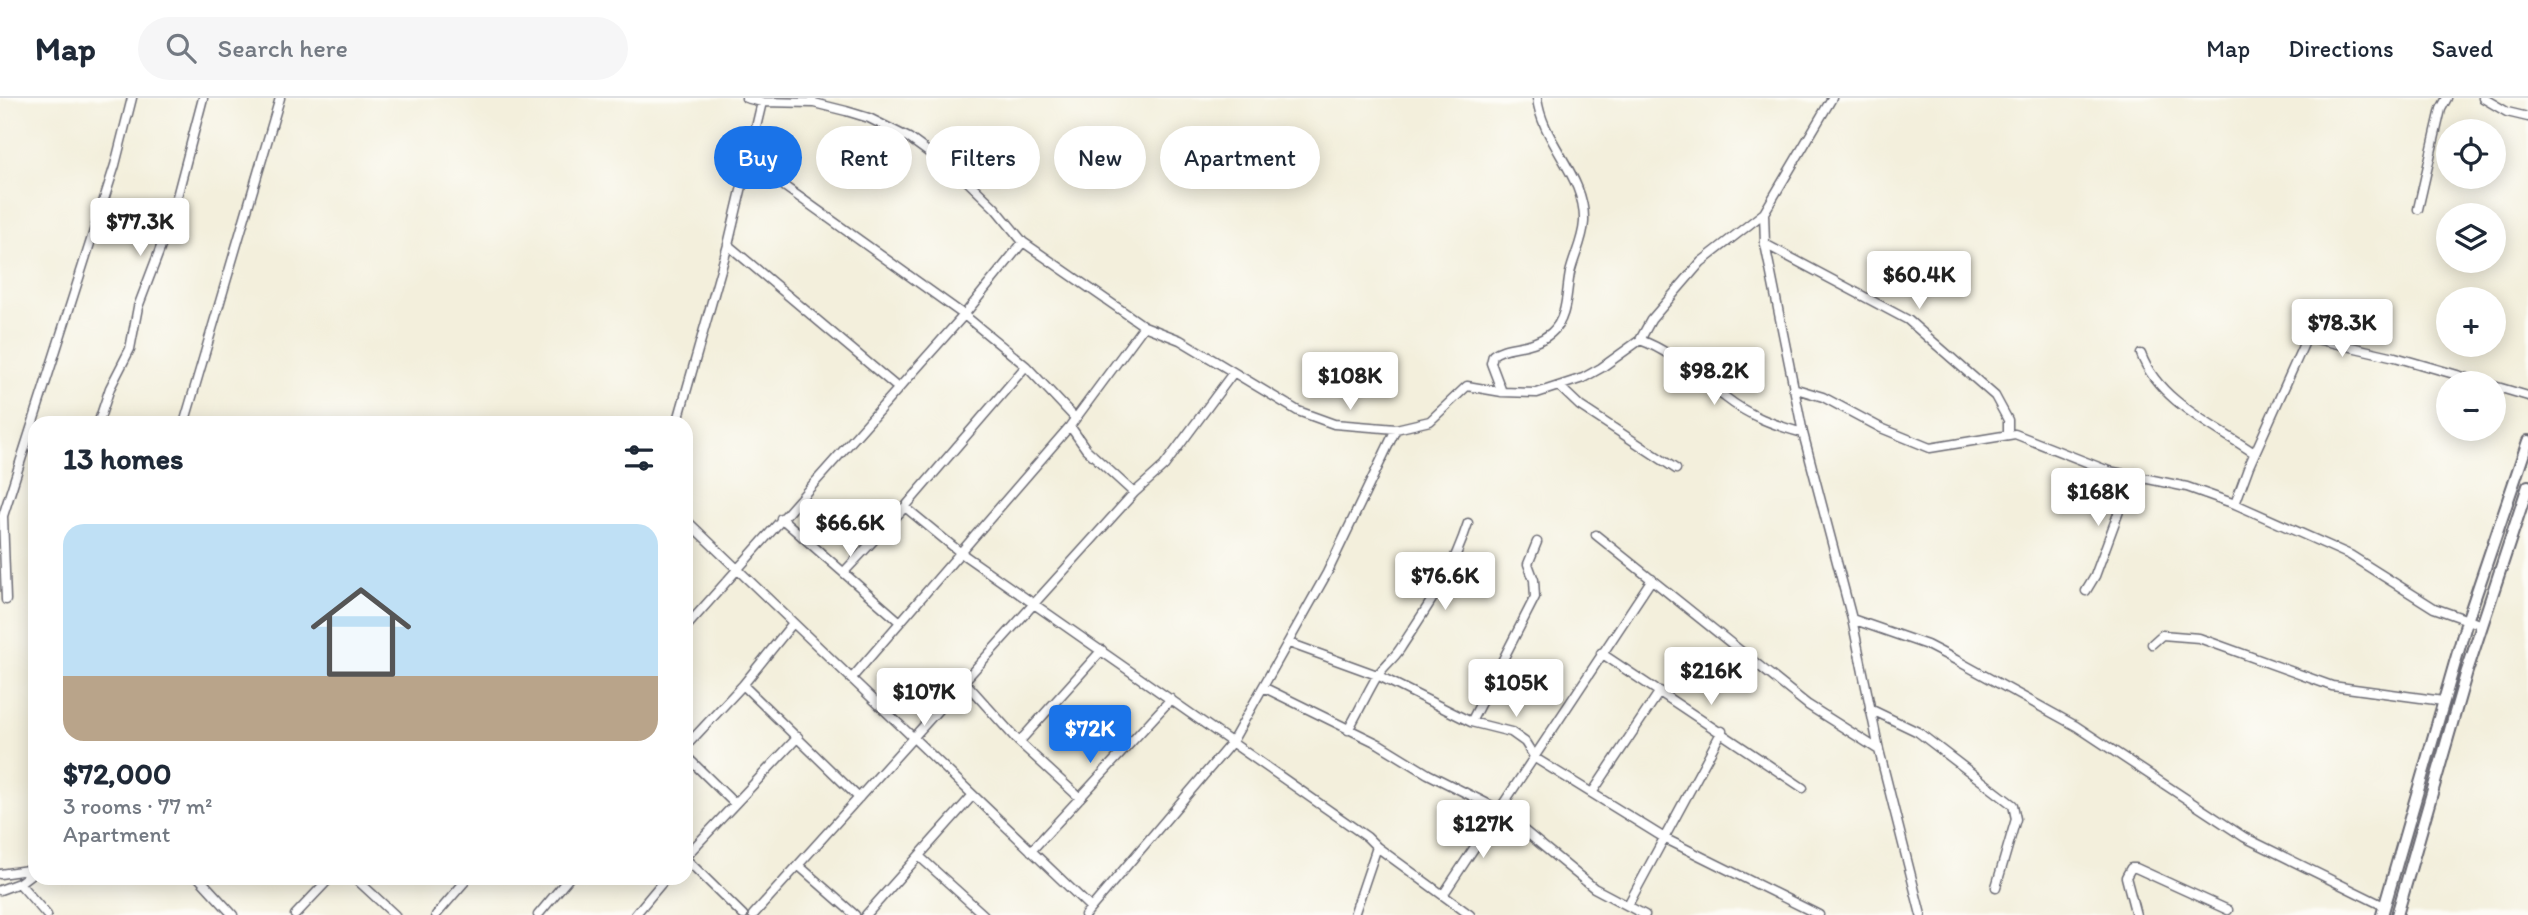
<!DOCTYPE html>
<meta charset="utf-8">
<style>
:root{--surface:#fff;--page:#f6f6f7;--text:#1f2937;--muted:#747a83;--line:#e0e1e3;--accent:#1a73e8}
body{margin:0;font-family:Itim,sans-serif;background:var(--page);color:var(--text);height:100vh;display:flex;flex-direction:column;font-size:26px;white-space:nowrap}
*{box-sizing:border-box;margin:0}
p{font-size:23px;color:var(--muted)}
.icon{flex:none;width:38px;height:38px;fill:none;stroke:currentColor;stroke-width:2;stroke-linecap:round;stroke-linejoin:round}
.map{position:relative;flex:1;overflow:hidden}
.sheet{position:absolute;left:28px;top:318px;width:665px;height:469px;display:flex;flex-direction:column;background:var(--surface);border-radius:21px;box-shadow:0 4px 18px #0003}
.sheet>*{flex:none}
.guide{position:absolute;left:714px;top:28px;width:665px;height:63px;display:flex;gap:14px}
.buttons{position:absolute;left:2436px;top:21px;display:grid;gap:14px}
.buttons a{display:grid;place-items:center;width:70px;height:70px;border-radius:50%;background:var(--surface);box-shadow:0 4px 18px #0003;font-size:35px}
.price{position:absolute;translate:-50% -60px;padding:0 16px;border-radius:7px;background:#fff;color:#222;font-size:23px;line-height:46px;filter:drop-shadow(0 2px 4px #0008)}
.price::after{content:'';position:absolute;left:50%;top:42px;width:21px;height:16px;margin-left:-10px;background:inherit;clip-path:polygon(0 0,100% 0,50% 100%)}
.price.active{background:var(--accent);color:#fff}
ul{padding:0;list-style:none}
li{display:grid;align-content:center;gap:14px;height:371px;padding:0 35px}
li span{display:grid;place-items:center;height:217px;border-radius:21px;color:#555}
li>.icon{margin-inline-start:auto}
span .icon{width:126px;height:126px;fill:#fffc;stroke-width:1}
li b{font-size:30px}
h2{display:flex;justify-content:space-between;align-items:center;height:84px;padding:0 35px;font-size:30px}
.pill{padding:0 24px;border-radius:32px;background:var(--surface);box-shadow:0 4px 18px #0003;font-size:24px;line-height:63px}
.pill.active{background:var(--accent);color:#fff}
header{display:flex;align-items:center;gap:42px;box-sizing:border-box;height:98px;padding:0 35px;background:var(--surface);border-bottom:2px solid var(--line)}
header strong{font-size:33px}
nav{display:flex;gap:38px;margin-inline-start:auto;font-size:24px}
.search{width:490px;height:63px;background:var(--page);display:flex;align-items:center;gap:18px;box-sizing:border-box;padding:0 24px;border-radius:38px;color:var(--muted);font-size:26px}
.map>svg:first-child{display:block}
</style>
<header>
<strong>Map</strong>
<div class="search"><svg class="icon" aria-label="search" viewBox="0 0 24 24"><circle cx="10" cy="10" r="6"/><path d="M15 15l6 6"/></svg>Search here</div>
<nav><a>Map</a><a>Directions</a><a>Saved</a></nav>
</header>
<div class="map">
<svg width="2528" height="817" viewBox="0 0 2528 817">
<rect width="100%" height="100%" fill="#fdfcf7"/>
<filter id="ink" filterUnits="userSpaceOnUse"><feTurbulence type="fractalNoise" baseFrequency=".0143" numOctaves="2"/><feDisplacementMap in="SourceGraphic" scale="14" xChannelSelector="R" yChannelSelector="G"/><feConvolveMatrix kernelMatrix="1 2 1 2 8 2 1 2 1" color-interpolation-filters="sRGB"/></filter>
<filter id="wash" filterUnits="userSpaceOnUse"><feTurbulence type="fractalNoise" baseFrequency=".00686" numOctaves="4" result="noise"/><feDisplacementMap in="SourceGraphic" scale="28" xChannelSelector="R" yChannelSelector="G"/><feGaussianBlur stdDeviation="1.57" result="paint"/><feColorMatrix in="noise" values="0 0 0 0 0 0 0 0 0 0 0 0 0 0 0 0 0 1.4 0 .05"/><feComposite in="paint" operator="in"/></filter>
<g filter="url(#wash)">
<rect width="100%" height="100%" fill="#f3efdc"/>
</g>
<g filter="url(#ink)">
<g fill="none" stroke-linecap="round" stroke-linejoin="round">
<!-- street casing -->
<g stroke="#6b6a73" stroke-width="11">
<path id="street" d="M746,0L762,4L814,5L846,13L869,20L909,40L965,81L995,110L1023,144L1144,228L1180,242L1298,313L1334,326L1396,331L1430,323L1467,288L1502,294L1537,295L1583,280L1601,270L1640,242L1651,222L1701,164L1764,115
M1832,0L1764,115L1765,146L1803,335L1852,521L1879,652L1921,817
M2483,0L2507,14L2528,19
M749,63L964,217L1026,268L1075,320
M2418,111L2441,11L2447,0
M1765,146L1908,222L1995,298L2008,322V336
M728,147L898,290
M1640,242C1674,254 1696,279 1725,299C1749,318 1774,327 1803,335
M2141,256C2158,303 2215,328 2254,355
M1559,288L1580,308L1676,371
M2494,288L2528,298
M1793,290L1823,299L1881,330L1930,350L2015,336L2109,373L2187,389L2235,406L2350,457L2434,510L2482,527
M1502,294L1491,265L1493,257C1506,246 1531,252 1551,235C1568,221 1566,194 1570,175C1574,158 1583,142 1584,124C1586,78 1542,45 1537,0
M98,326L110,290L130,251L138,209L170,125L203,0
M184,326L280,0
M677,326L728,147L762,4
M1070,328L1086,351L1134,395
M2235,406L2249,368L2307,239L2395,259L2485,285
M905,409L961,455L1367,739L1377,749L1354,817
M781,420L900,524
M686,422L1091,810
M1596,437L1808,607L1879,652
M844,474L905,409L1026,268
M2086,493L2095,478L2132,378
M6,502L3,418L115,67L132,0
M1852,521L1927,547L1956,562L2076,628L2244,739L2384,808
M686,529L964,217L1023,144
M1289,545L1377,577L1471,624L1511,634L1525,644L1535,660L1666,741L1819,817
M2152,546L2162,537L2199,540L2332,588L2443,603
M1601,555L1803,690
M851,581L1070,328L1144,228
M964,583L1019,644L1080,700
M743,587L859,700
M1265,590L1379,646L1428,676L1498,711L1594,790L1645,817
M1870,611L1918,634L2013,707L2016,721L1996,789
M1471,624L1535,499L1534,482L1528,466L1537,444
M1348,632C1358,615 1366,597 1376,580C1382,569 1393,562 1400,551C1429,506 1451,477 1468,425
M1019,644L1102,552
M686,648L743,587L793,525
M686,658L735,706
M1592,695L1660,593
M1377,749L1470,817
M1031,753L1171,601
M686,758L798,639
M920,759L984,817
M686,761L743,817
M798,767L855,817
M0,776L35,771
M199,780L233,817
M355,780L395,817
M19,785L47,817
M0,792L19,785L35,773
M1443,797L1652,481
M1628,807L1722,633
M295,817L330,780
M436,817L468,780
M538,817L569,780
M635,817L666,780
M753,817L1134,395L1164,368L1233,275
M866,817L973,697
M1085,817L1232,644L1327,475L1396,331
M2136,817L2126,779L2131,770H2136L2228,812"/>
</g>
<!-- secondary casing -->
<g stroke="#6b6a73" stroke-width="14">
<path id="secondary" d="M2382,817L2467,523L2528,343
M2397,817L2467,573L2528,388"/>
</g>
<!-- street -->
<use href="#street" stroke="#fff" stroke-width="8"/>
<!-- secondary -->
<use href="#secondary" stroke="#fff" stroke-width="10"/>
</g>
</g>
</svg>
<div class="buttons">
<a><svg class="icon" aria-label="locate" viewBox="0 0 24 24"><circle cx="12" cy="12" r="6"/><path d="M12 2v4M12 18v4M2 12h4M18 12h4"/></svg></a>
<a><svg class="icon" aria-label="layers" viewBox="0 0 24 24"><path d="M12 4l9 5-9 5-9-5zM3 14l9 5 9-5"/></svg></a>
<a>+</a>
<a>−</a>
</div>
<b class="price" style="left:140px;top:160px">$77.3K</b>
<b class="price" style="left:1919px;top:213px">$60.4K</b>
<b class="price" style="left:2342px;top:261px">$78.3K</b>
<b class="price" style="left:1714px;top:309px">$98.2K</b>
<b class="price" style="left:1350px;top:314px">$108K</b>
<b class="price" style="left:2098px;top:430px">$168K</b>
<b class="price" style="left:850px;top:461px">$66.6K</b>
<b class="price" style="left:1445px;top:514px">$76.6K</b>
<b class="price" style="left:1711px;top:609px">$216K</b>
<b class="price" style="left:1516px;top:621px">$105K</b>
<b class="price" style="left:924px;top:630px">$107K</b>
<b class="price active" style="left:1090px;top:667px">$72K</b>
<b class="price" style="left:1483px;top:762px">$127K</b>
<div class="guide">
<a class="pill active">Buy</a>
<a class="pill">Rent</a>
<a class="pill">Filters</a>
<a class="pill">New</a>
<a class="pill">Apartment</a>
</div>
<section class="sheet">
<h2>13 homes<svg class="icon" aria-label="filters" viewBox="0 0 24 24"><path d="M4 7h16M4 17h16"/><circle cx="9" cy="7" r="2"/><circle cx="15" cy="17" r="2"/></svg></h2>
<ul>
<li><span style="background:linear-gradient(#bfe0f5 70%,#b9a48a 0)"><svg class="icon" aria-label="home" viewBox="0 0 24 24"><path d="M3 11l9-7 9 7M6 9v11h12V9"/></svg></span><div><b>$72,000</b><p>3 rooms · 77 m²</p><p>Apartment</p></div></li>
</ul>
</section>
</div>
